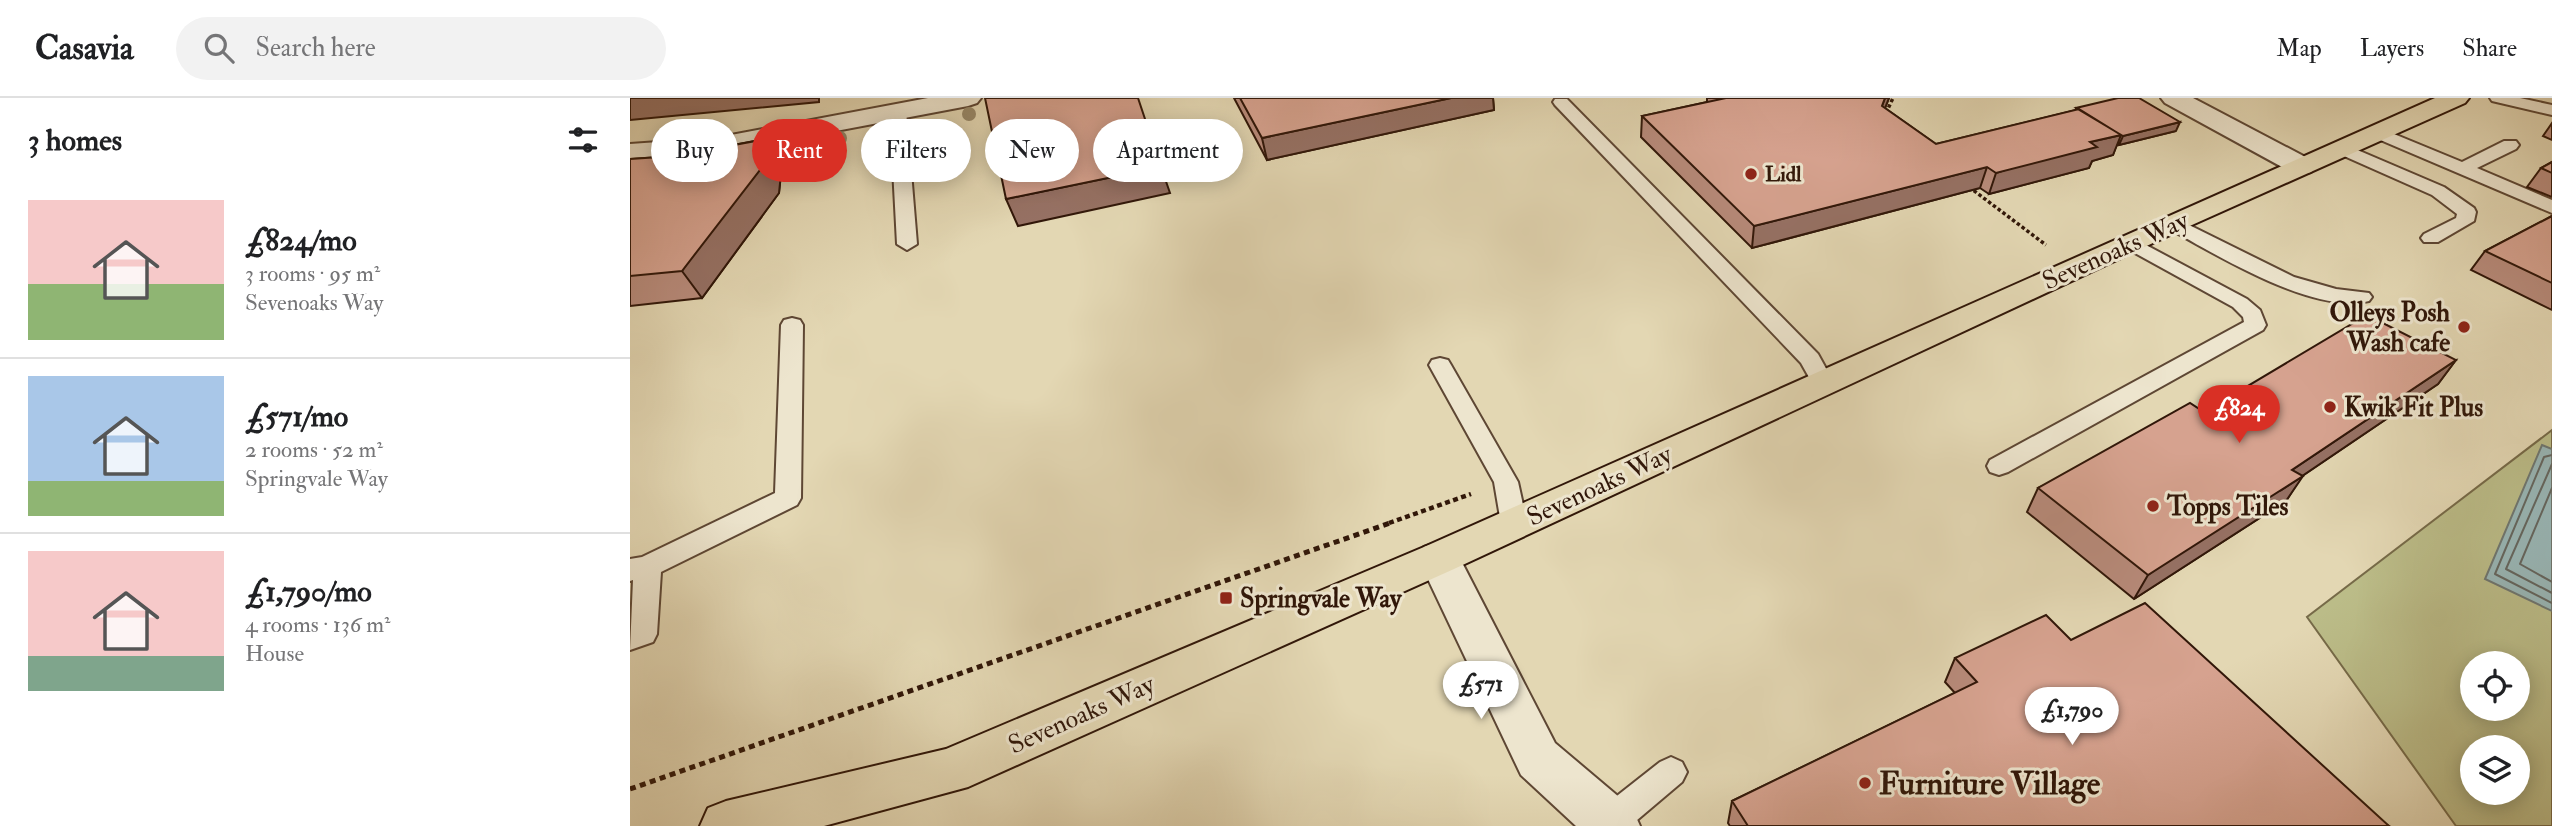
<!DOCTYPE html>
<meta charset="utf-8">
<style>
:root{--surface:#fff;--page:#f2f2f2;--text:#202124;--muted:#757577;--line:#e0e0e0;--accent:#d93025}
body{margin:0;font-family:"IM FELL Double Pica",serif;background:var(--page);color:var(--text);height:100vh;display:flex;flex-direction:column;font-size:26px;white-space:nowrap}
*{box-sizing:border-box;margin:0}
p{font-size:23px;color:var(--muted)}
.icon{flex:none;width:38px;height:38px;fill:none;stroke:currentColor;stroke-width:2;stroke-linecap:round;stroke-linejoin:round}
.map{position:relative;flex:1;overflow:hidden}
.drawer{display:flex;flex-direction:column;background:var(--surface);width:630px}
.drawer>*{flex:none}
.top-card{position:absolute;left:21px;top:21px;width:665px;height:63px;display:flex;gap:14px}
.buttons{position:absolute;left:1830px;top:553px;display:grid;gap:14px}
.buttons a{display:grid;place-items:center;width:70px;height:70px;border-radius:50%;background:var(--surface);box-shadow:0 4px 18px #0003;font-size:35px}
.price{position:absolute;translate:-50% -60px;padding:0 16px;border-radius:24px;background:#fff;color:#222;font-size:23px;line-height:46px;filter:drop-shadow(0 2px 4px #0008)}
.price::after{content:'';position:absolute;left:50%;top:42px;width:21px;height:16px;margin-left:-10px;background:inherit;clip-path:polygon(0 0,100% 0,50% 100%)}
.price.active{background:var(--accent);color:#fff}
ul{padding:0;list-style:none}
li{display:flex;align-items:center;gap:21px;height:175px;padding:0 28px}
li+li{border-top:2px solid var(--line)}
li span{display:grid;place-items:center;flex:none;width:196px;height:140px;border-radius:0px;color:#555}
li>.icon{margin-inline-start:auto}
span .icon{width:84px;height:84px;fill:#fffc;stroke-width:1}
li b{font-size:30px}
h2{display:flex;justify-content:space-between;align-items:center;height:84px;padding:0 28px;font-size:30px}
.pill{padding:0 24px;border-radius:32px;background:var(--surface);box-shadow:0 4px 18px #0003;font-size:24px;line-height:63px}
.pill.active{background:var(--accent);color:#fff}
header{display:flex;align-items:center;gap:42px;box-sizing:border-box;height:98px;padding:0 35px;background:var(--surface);border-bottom:2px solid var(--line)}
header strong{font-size:33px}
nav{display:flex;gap:38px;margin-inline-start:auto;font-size:24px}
.search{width:490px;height:63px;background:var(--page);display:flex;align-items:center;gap:18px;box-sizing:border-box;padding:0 24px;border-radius:38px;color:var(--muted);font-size:26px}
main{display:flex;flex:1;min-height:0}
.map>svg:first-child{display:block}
</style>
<header>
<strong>Casavia</strong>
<div class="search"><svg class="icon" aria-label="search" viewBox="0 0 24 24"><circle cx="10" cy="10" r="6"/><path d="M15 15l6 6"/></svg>Search here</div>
<nav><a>Map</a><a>Layers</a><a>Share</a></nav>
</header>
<main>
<section class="drawer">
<h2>3 homes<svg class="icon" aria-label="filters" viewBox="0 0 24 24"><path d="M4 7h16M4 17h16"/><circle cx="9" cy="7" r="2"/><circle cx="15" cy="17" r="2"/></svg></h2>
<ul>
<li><span style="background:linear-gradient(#f6c9c9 60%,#8fb573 0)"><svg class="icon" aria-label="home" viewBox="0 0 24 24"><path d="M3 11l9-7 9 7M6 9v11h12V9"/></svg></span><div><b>£824/mo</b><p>3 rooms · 95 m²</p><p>Sevenoaks Way</p></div></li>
<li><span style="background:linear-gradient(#a9c7e8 75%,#8fb573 0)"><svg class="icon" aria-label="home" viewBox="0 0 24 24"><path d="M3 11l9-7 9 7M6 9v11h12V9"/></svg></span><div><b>£571/mo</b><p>2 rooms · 52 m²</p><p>Springvale Way</p></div></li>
<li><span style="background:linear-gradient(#f6c9c9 75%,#7fa58c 0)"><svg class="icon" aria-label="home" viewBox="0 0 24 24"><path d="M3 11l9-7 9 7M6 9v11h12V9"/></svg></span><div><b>£1,790/mo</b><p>4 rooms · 136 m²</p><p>House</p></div></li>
</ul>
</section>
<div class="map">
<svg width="1922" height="728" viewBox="0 0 1922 728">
<rect width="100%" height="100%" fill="#e3d7b3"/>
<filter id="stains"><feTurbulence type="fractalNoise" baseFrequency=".00286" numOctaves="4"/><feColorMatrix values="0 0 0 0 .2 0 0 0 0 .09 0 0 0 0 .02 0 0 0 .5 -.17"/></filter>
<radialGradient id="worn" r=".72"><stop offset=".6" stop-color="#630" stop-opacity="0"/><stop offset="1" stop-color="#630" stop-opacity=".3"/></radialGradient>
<!-- green -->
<path fill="#bbbc88" stroke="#766a48" stroke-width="2" fill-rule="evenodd" d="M1922,332V728H1826L1677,519ZM1843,565H1888V611H1843ZM1843,649H1888V695H1843Z"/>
<!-- water -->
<path fill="#99b7b7" stroke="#6f7771" stroke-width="2" d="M1912,347L1922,351V513L1855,481Z"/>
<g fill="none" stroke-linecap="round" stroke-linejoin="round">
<!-- shore -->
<path stroke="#656760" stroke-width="2" d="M1922,357L1914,359L1865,476L1922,505
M1922,366L1876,471L1922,495
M1922,390L1890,466L1922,484"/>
<!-- lane casing -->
<g stroke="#5e4734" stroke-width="4">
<path id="lane" d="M1860,0H1890L1922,7V17L1862,3Z
M925,1H937L1188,256L1204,285L1201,290L1193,292L1185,290L1171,265L925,7L923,4Z
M268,8L276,13L287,146L277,152L267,146L260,13Z
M1747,29L1832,64L1874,43H1886L1889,47L1886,51L1847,70L1922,102V115L1741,38L1739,34Z
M1711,45L1814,89L1844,110L1846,114L1844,123L1808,144H1794L1791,140L1794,136L1826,120L1827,116L1802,97L1705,54L1702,50L1705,46Z
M1543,119L1664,179L1706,191L1739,195L1742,199L1739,203C1683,217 1585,156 1536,129L1534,125Z
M1501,139L1617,201L1630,212L1636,227L1633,232L1378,374L1369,377L1360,374L1357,368L1360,362L1614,224L1613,219L1603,209L1494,149L1491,145L1494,141Z
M162,220L170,222L173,227L171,400L167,407L31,474L27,536L23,544L0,552L3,482L0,483V461L12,459L145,395L151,227L154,222Z
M810,260L818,262L821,267L888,384L897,425L893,432L884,435L875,432L871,425L864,384L799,267L802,262Z
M1041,659L1052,664L1057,674L1052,684L1000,728H953L958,717L969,712L1030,664Z"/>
</g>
<!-- street casing -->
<g stroke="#5e4734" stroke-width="4">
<path id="street" d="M298,0H351L347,5L338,8L85,56L0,62V46L85,40Z
M1531,0H1563L1681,62L1685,68L1681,74L1671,76L1661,74L1535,5Z
M809,444L824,449L925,645L1002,710L1010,728H946L891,677L788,460L794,449Z"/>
</g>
<!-- primary casing -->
<g stroke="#311709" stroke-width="4">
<path id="primary" d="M1805,0H1839L1835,5L1553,131L824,471L338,689L194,728H70L78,710L96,703L316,651L794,449Z"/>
</g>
<!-- path-far2 -->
<path stroke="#311709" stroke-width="3.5" stroke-dasharray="3.5 2.5" stroke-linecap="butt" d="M1256,15L1263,0
M1339,89L1416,147"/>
<!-- path-far1 -->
<path stroke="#311709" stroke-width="4.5" stroke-dasharray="5 3.5" stroke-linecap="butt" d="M759,425L841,396"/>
<!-- path -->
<path stroke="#311709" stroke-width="5" stroke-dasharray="6 4.5" stroke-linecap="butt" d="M0,691L763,424"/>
<!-- lane -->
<use href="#lane" fill="#ede5ce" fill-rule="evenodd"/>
<!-- street -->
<use href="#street" fill="#ede5ce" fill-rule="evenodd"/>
<!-- primary -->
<use href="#primary" fill="#e3d7b3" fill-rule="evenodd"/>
</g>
<!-- trees -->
<g fill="#98896a">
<circle cx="339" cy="16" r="7"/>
<circle cx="210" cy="40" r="7"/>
</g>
<!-- wall -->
<path fill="#b88b7b" stroke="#311709" stroke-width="2" d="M604,0H863L864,12L637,62Z
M1077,0H1259L1255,10L1306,46L1446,12V10L1546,33L1489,47L1487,46L1483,57L1462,63L1459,70L1359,96L1350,90L1122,150L1011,39L1012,18L1077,4Z
M1922,25V42L1913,38Z
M136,41L152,66L149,95L72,200L0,208V61L45,58Z
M1922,64V99L1897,89L1911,70Z
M1922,118V212L1841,172L1855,153Z
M1826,262L1808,286L1672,378L1656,403L1504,501L1397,414L1408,390L1574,314Z
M1441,542L1759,728H1100L1098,725L1102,703L1325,595L1315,584L1325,560Z"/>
<!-- shaded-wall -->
<path fill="#967164" stroke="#311709" stroke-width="2" d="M0,0H189V4L0,22Z
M821,0H863L864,12L637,62L632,40Z
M1255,0H1259L1248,28L1252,8Z
M1550,24L1546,33L1489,47L1493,38Z
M1491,37L1483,57L1462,63L1459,70L1359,96L1366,75L1460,44Z
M136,41L152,66L149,95L72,200L52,173Z
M531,69L540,95L388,128L376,101Z
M1357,69L1350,90L1122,150L1124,128Z
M1826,262L1808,286L1650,393L1673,378L1656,403L1504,501L1518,477L1662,372Z"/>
<!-- building -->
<path fill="#d6a28f" stroke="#311709" stroke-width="2" d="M355,0H508L531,69L376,101Z
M610,0H821L632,40Z
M1096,0H1255L1252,8L1306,46L1449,11L1491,37L1460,44L1467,49L1366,75L1357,69L1124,128L1012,18Z
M1488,0H1509L1550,24L1493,38L1446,10Z
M136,41L133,68L52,173L0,178V61L45,58Z
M1922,64V75L1911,70Z
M1922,118V185L1855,153Z
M1737,217L1826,262L1662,372L1673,378L1518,477L1408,390L1560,305L1574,314Z
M1515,505L1759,728H1118L1102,703L1347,584L1325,560L1416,517L1441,542Z"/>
<!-- markers -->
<g fill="#8f2418" stroke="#ede5ce" stroke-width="2.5">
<circle cx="1121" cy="76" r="7"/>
<circle cx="1834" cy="229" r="7"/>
<circle cx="1700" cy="309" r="7"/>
<circle cx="1523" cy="408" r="7"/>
<rect x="589" y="493" width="14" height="14" rx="3.5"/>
<circle cx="1235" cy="685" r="7"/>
</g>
<g text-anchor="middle" stroke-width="6" stroke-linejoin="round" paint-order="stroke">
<!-- far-poi labels -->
<g font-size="21" font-weight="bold" fill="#311709" stroke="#ede5ce" text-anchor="start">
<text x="1135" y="83">Lidl</text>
</g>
<!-- street labels -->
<g font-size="26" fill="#311709" stroke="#ede5ce">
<text transform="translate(1485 152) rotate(-24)" y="9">Sevenoaks Way</text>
<text transform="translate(969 387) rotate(-25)" y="9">Sevenoaks Way</text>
<text transform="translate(451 616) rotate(-24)" y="9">Sevenoaks Way</text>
</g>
<!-- poi labels -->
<g font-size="26" font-weight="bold" fill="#311709" stroke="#ede5ce" text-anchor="start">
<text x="1820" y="223" text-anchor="end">Olleys Posh<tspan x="1820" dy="30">Wash cafe</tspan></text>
<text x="1714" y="318">Kwik Fit Plus</text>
<text x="1537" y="417">Topps Tiles</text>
<text x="610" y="509">Springvale Way</text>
</g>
<!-- near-poi labels -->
<g font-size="32" font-weight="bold" fill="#311709" stroke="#ede5ce" text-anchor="start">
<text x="1249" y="696">Furniture Village</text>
</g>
</g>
<rect width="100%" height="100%" filter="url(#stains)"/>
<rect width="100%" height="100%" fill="url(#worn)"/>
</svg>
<div class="buttons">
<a><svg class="icon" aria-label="locate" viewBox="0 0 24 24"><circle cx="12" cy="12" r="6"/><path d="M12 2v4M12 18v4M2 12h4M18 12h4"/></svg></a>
<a><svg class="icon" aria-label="layers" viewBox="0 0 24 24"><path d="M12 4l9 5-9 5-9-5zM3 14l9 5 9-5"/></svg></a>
</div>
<b class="price active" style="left:1609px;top:347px">£824</b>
<b class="price" style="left:851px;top:623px">£571</b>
<b class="price" style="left:1442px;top:649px">£1,790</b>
<div class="top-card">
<a class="pill">Buy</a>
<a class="pill active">Rent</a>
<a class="pill">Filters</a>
<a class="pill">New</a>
<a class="pill">Apartment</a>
</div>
</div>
</main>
